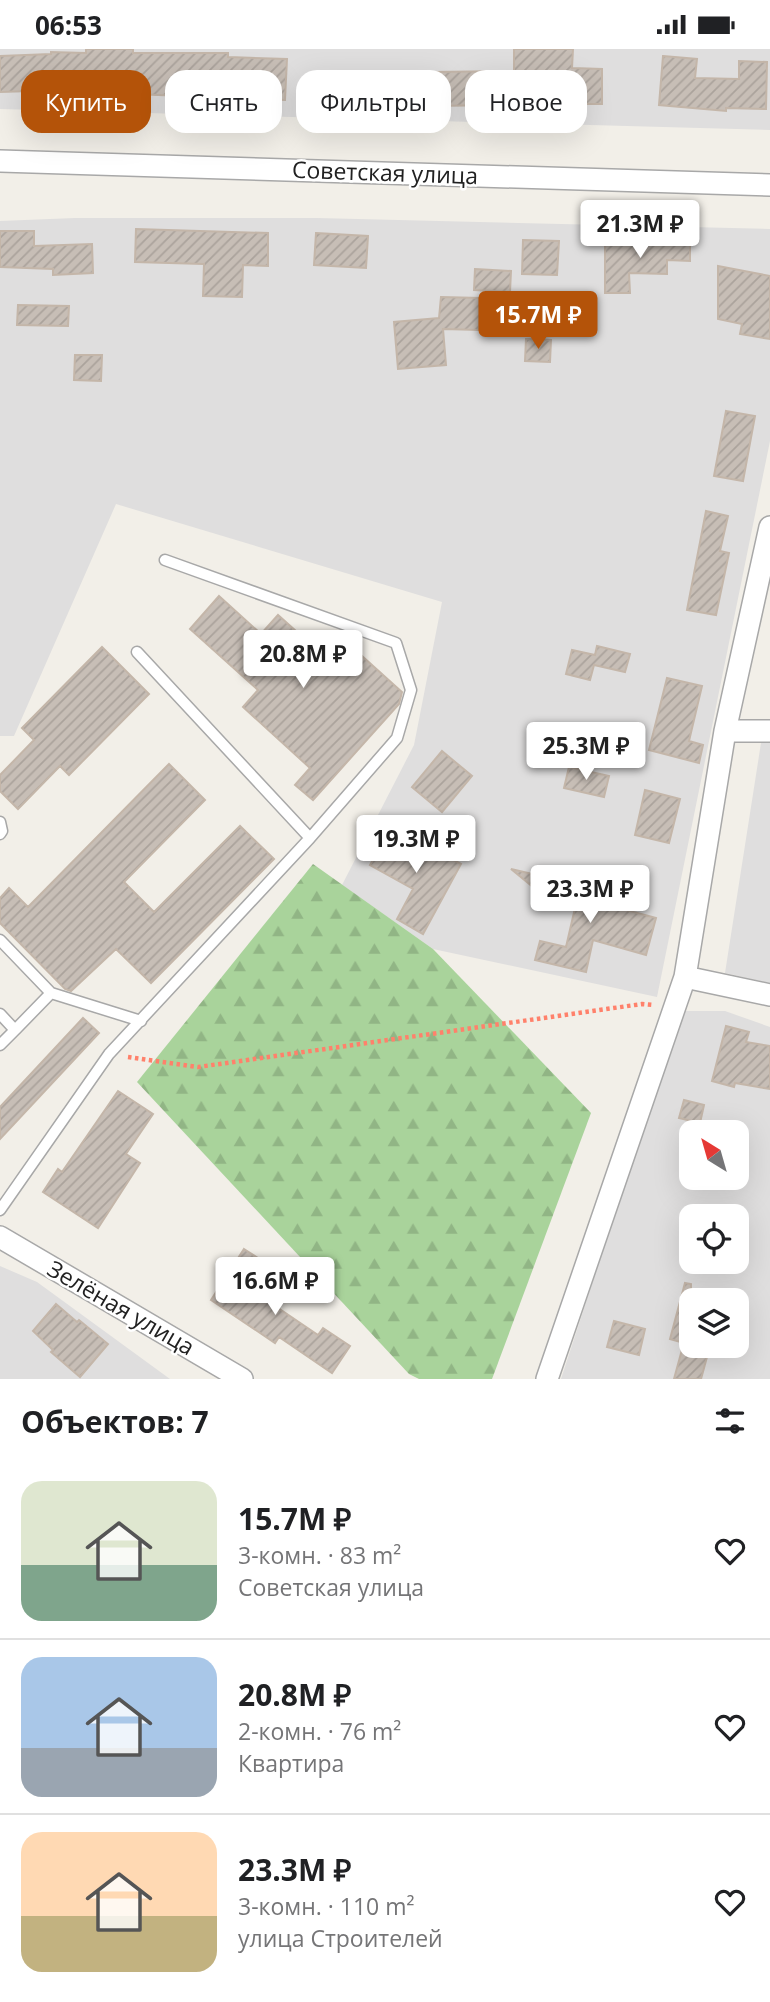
<!DOCTYPE html>
<html lang="ru">
<meta charset="utf-8">
<style>
:root{--surface:#fff;--page:#f6f6f6;--text:#202124;--muted:#757577;--line:#e0e0e0;--accent:#b45309}
body{margin:0;font-family:"Open Sans",sans-serif;background:var(--page);color:var(--text);height:100vh;display:flex;flex-direction:column;font-size:26px;white-space:nowrap}
*{box-sizing:border-box;margin:0}
p{font-size:23px;color:var(--muted)}
.icon{flex:none;width:38px;height:38px;fill:none;stroke:currentColor;stroke-width:2;stroke-linecap:round;stroke-linejoin:round}
.map{position:relative;height:1330px;overflow:hidden}
.side{display:flex;flex-direction:column;background:var(--surface);flex:1}
.side>*{flex:none}
.banner{position:absolute;left:21px;top:21px;width:728px;height:63px;display:flex;gap:14px}
.needle{width:46px;rotate:323deg}
.buttons{position:absolute;left:679px;top:1071px;display:grid;gap:14px}
.buttons a{display:grid;place-items:center;width:70px;height:70px;border-radius:14px;background:var(--surface);box-shadow:0 7px 28px #0002;font-size:35px}
.price{position:absolute;translate:-50% -60px;padding:0 16px;border-radius:7px;background:#fff;color:#222;font-size:23px;line-height:46px;filter:drop-shadow(0 2px 4px #0008)}
.price::after{content:'';position:absolute;left:50%;top:42px;width:21px;height:16px;margin-left:-10px;background:inherit;clip-path:polygon(0 0,100% 0,50% 100%)}
.price.current{background:var(--accent);color:#fff}
ul{padding:0;list-style:none}
li{display:flex;align-items:center;gap:21px;height:175px;padding:0 21px}
li+li{border-top:2px solid var(--line)}
li span{display:grid;place-items:center;flex:none;width:196px;height:140px;border-radius:21px;color:#555}
li>.icon{margin-inline-start:auto}
span .icon{width:84px;height:84px;fill:#fffc;stroke-width:1}
li b{font-size:30px}
h2{display:flex;justify-content:space-between;align-items:center;height:84px;padding:0 21px;font-size:30px}
.chip{padding:0 24px;border-radius:21px;background:var(--surface);box-shadow:0 7px 28px #0002;font-size:24px;line-height:63px}
.chip.current{background:var(--accent);color:#fff}
.status{display:flex;justify-content:space-between;align-items:center;height:49px;padding:0 35px;background:var(--surface);direction:ltr}
.status svg{height:19px;fill:currentColor}
.map>svg:first-child{display:block}
</style>
<div class="status"><b>06:53</b><svg viewBox="0 0 49 12"><path d="M0 12V9h3v3zM5 12V6h3v6zM10 12V3h3v9zM15 12V0h3v12zM26 1h20v11H26zM47 4h2v5h-2z"/></svg></div>
<div class="map">
<svg width="770" height="1330" viewBox="0 0 770 1330">
<defs>
<pattern id="forest-firs" width="22" height="20" patternUnits="userSpaceOnUse" patternTransform="scale(1.75)"><rect width="22" height="20" fill="#a9d39b"/><path d="M5 1l3.5 6h-7zM16 11l3.5 6h-7z" fill="#91b585"/></pattern>
<pattern id="building-hatch" width="6" height="6" patternUnits="userSpaceOnUse" patternTransform="scale(1.75)"><rect width="6" height="6" fill="#c7beb6"/><path d="M-1 1l2-2M0 6l6-6M5 7l2-2" fill="none" stroke="#aba39c"/></pattern>
</defs>
<rect width="100%" height="100%" fill="#f2efe8"/>
<!-- residential -->
<path fill="#dfdede" fill-rule="evenodd" d="M0,0H770V81L0,60Z
M75,169H317L770,180V392L657,948L433,900L342,836L414,696L442,553L116,455L14,687H0V172Z
M761,694H770V934L725,924Z
M681,962H725L770,978V1330H561ZM691,1083H737V1129H691ZM691,1167H737V1213H691ZM691,1251H737V1297H691Z
M0,1217L37,1233L170,1330H0Z"/>
<!-- forest -->
<path fill="url(#forest-firs)" d="M313,815L433,900L591,1064L492,1330H419L409,1325L137,1033Z"/>
<!-- building -->
<path fill="url(#building-hatch)" stroke="#c4b6a9" stroke-width="2" d="M86,0H133V4H228V8L287,10L285,51L227,49V55L184,54V47L132,45V50L62,48V41L0,43V7L51,5V3L86,4Z
M514,0H573L572,19L602,20V55H549V45L499,46V56L434,57V23L514,22Z
M663,7L697,10L695,29L739,30V12L767,13L766,60L726,59V62L659,56Z
M348,25L384,26V46H347Z
M136,180L268,184V217L243,216L242,248L203,247L204,215L135,213Z
M0,182H34V197L92,195L93,224L53,226V220L0,218Z
M316,184L368,187L366,219L314,216Z
M637,188L690,191V212L667,211V225L629,224L630,244H605V193H637Z
M523,191L559,192L557,226L522,225Z
M718,217L770,227V290L740,285L742,275L718,270Z
M475,220L511,222L510,243L474,241Z
M441,248L481,249L479,281L443,280L446,316L398,320L394,273L439,269Z
M18,256L69,257L68,277L17,276Z
M526,290L551,291L550,313L525,312Z
M75,306H102L101,332L74,331Z
M726,362L755,367L743,432L714,427Z
M706,462L728,467L720,502L729,504L716,566L687,561Z
M219,547L261,585L278,566L325,608L342,589L402,643L399,655L313,751L295,736L310,719L243,658L258,641L190,580Z
M597,597L630,605L625,623L594,616L590,631L566,625L572,601L595,606Z
M102,598L149,645L69,726L60,717L18,760L0,742V726L34,691L22,679Z
M667,629L702,637L689,692L703,696L699,714L649,701Z
M442,702L472,727L442,763L412,738Z
M169,715L205,751L124,833L154,863L240,777L274,810L151,934L116,900L71,942L65,940L0,874V849L9,839L28,858Z
M569,718L609,727L604,748L564,739Z
M645,741L680,750L669,794L635,786Z
M391,777L461,815L423,885L397,870L413,840L370,816Z
M511,820L588,838L585,850L656,869L646,906L593,891L586,923L535,911L540,892L566,898L575,859L563,856L564,852L544,847Z
M83,969L99,984L0,1090V1058Z
M726,977L749,983L746,993L770,997V1040L735,1034L734,1038L712,1032Z
M118,1042L153,1065L126,1105L140,1114L98,1179L43,1143L58,1120L62,1123Z
M684,1051L704,1056L700,1074L679,1069Z
M244,1200L261,1211L244,1236L318,1286L323,1279L350,1297L332,1324L279,1288L275,1294L211,1251Z
M685,1234L691,1235V1296L670,1290Z
M56,1255L77,1273L79,1271L108,1295L80,1328L51,1303L53,1301L33,1282Z
M614,1272L645,1280L639,1306L607,1298Z
M683,1297H710L701,1330H674Z"/>
<g fill="none" stroke-linecap="round" stroke-linejoin="round">
<!-- lane casing -->
<g stroke="#a8a8a8" stroke-width="13">
<path id="lane" d="M137,603L310,789
M0,773L2,782L0,785
M0,891L51,944L15,981
M51,944L141,972
M0,965L15,981L0,996
M0,1161L109,1005L310,789L397,689L411,641L396,594L165,511"/>
</g>
<!-- street casing -->
<g stroke="#a8a8a8" stroke-width="24">
<path id="street" d="M0,112L770,136
M725,682H770
M685,928L770,946
M0,1188L242,1330
M547,1330L685,928L725,682L770,478"/>
</g>
<!-- path -->
<path stroke="#ff816b" stroke-width="4.5" stroke-dasharray="3.5 3.5" stroke-linecap="butt" d="M128,1008L198,1018L642,955L653,956"/>
<!-- lane -->
<use href="#lane" stroke="#fff" stroke-width="10"/>
<!-- street -->
<use href="#street" stroke="#fff" stroke-width="21"/>
</g>
<g text-anchor="middle" stroke-width="5" stroke-linejoin="round" paint-order="stroke">
<!-- street labels -->
<g font-size="23" fill="#212121" stroke="#fff">
<text transform="translate(385 124) rotate(2)" y="8">Советская улица</text>
<text transform="translate(121 1259) rotate(30)" y="8">Зелёная улица</text>
</g>
</g>
</svg>
<div class="buttons">
<a><svg class="needle" viewBox="-14 -14 28 28"><path d="M0-13l5 13h-10z" fill="#e53935"/><path d="M0 13l5-13h-10z" fill="#757577"/></svg></a>
<a><svg class="icon" aria-label="locate" viewBox="0 0 24 24"><circle cx="12" cy="12" r="6"/><path d="M12 2v4M12 18v4M2 12h4M18 12h4"/></svg></a>
<a><svg class="icon" aria-label="layers" viewBox="0 0 24 24"><path d="M12 4l9 5-9 5-9-5zM3 14l9 5 9-5"/></svg></a>
</div>
<b class="price" style="left:640px;top:211px">21.3M ₽</b>
<b class="price current" style="left:538px;top:302px">15.7M ₽</b>
<b class="price" style="left:303px;top:641px">20.8M ₽</b>
<b class="price" style="left:586px;top:733px">25.3M ₽</b>
<b class="price" style="left:416px;top:826px">19.3M ₽</b>
<b class="price" style="left:590px;top:876px">23.3M ₽</b>
<b class="price" style="left:275px;top:1268px">16.6M ₽</b>
<div class="banner">
<a class="chip current">Купить</a>
<a class="chip">Снять</a>
<a class="chip">Фильтры</a>
<a class="chip">Новое</a>
</div>
</div>
<section class="side">
<h2>Объектов: 7<svg class="icon" aria-label="filters" viewBox="0 0 24 24"><path d="M4 7h16M4 17h16"/><circle cx="9" cy="7" r="2"/><circle cx="15" cy="17" r="2"/></svg></h2>
<ul>
<li><span style="background:linear-gradient(#dfe7d0 60%,#7fa58c 0)"><svg class="icon" aria-label="home" viewBox="0 0 24 24"><path d="M3 11l9-7 9 7M6 9v11h12V9"/></svg></span><div><b>15.7M ₽</b><p>3-комн. · 83 m²</p><p>Советская улица</p></div><svg class="icon" aria-label="heart" viewBox="0 0 24 24"><path d="M12 20l-8-8c-3-5 5-10 8-4 3-6 11-1 8 4z"/></svg></li>
<li><span style="background:linear-gradient(#a9c7e8 65%,#9aa5b1 0)"><svg class="icon" aria-label="home" viewBox="0 0 24 24"><path d="M3 11l9-7 9 7M6 9v11h12V9"/></svg></span><div><b>20.8M ₽</b><p>2-комн. · 76 m²</p><p>Квартира</p></div><svg class="icon" aria-label="heart" viewBox="0 0 24 24"><path d="M12 20l-8-8c-3-5 5-10 8-4 3-6 11-1 8 4z"/></svg></li>
<li><span style="background:linear-gradient(#ffd9b3 60%,#c2b280 0)"><svg class="icon" aria-label="home" viewBox="0 0 24 24"><path d="M3 11l9-7 9 7M6 9v11h12V9"/></svg></span><div><b>23.3M ₽</b><p>3-комн. · 110 m²</p><p>улица Строителей</p></div><svg class="icon" aria-label="heart" viewBox="0 0 24 24"><path d="M12 20l-8-8c-3-5 5-10 8-4 3-6 11-1 8 4z"/></svg></li>
</ul>
</section>
